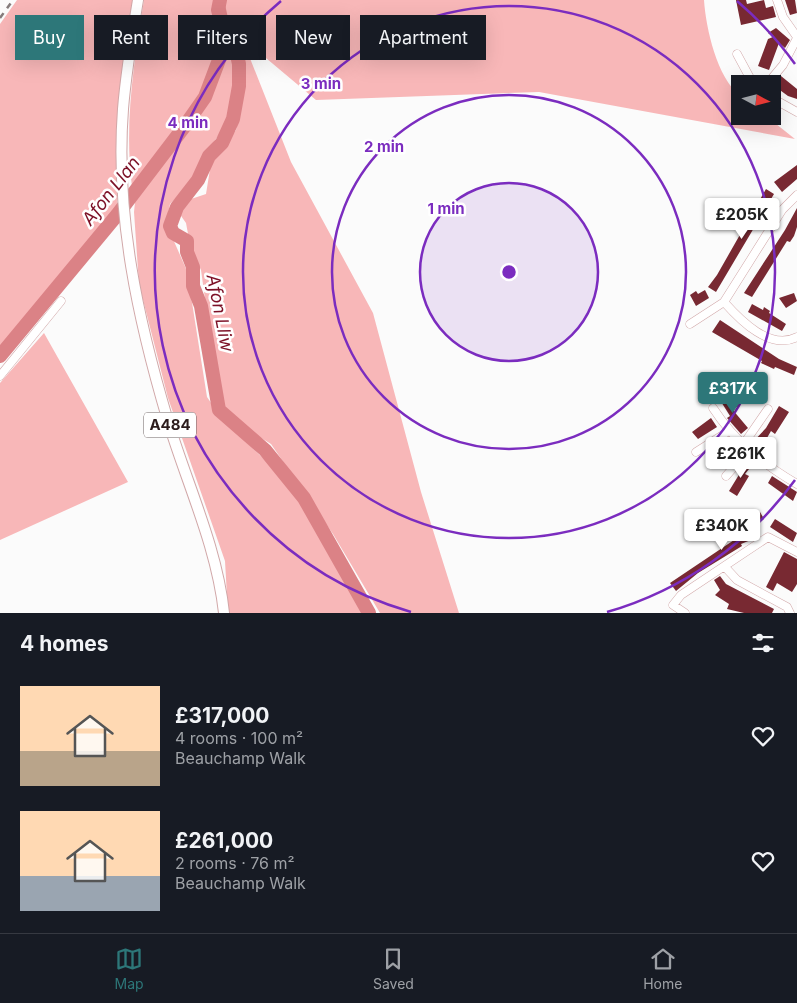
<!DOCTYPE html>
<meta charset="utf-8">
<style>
:root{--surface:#171b24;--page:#20242c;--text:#f1f3f6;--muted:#9ea1a6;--line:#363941;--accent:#2d7779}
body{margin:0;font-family:Inter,sans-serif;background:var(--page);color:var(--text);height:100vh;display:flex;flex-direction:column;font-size:19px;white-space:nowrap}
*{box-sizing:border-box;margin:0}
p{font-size:16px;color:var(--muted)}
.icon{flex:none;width:28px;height:28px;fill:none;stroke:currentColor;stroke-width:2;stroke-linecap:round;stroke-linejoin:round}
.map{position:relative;height:613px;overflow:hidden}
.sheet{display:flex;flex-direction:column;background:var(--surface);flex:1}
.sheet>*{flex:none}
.top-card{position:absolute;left:15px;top:15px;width:500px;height:45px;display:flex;gap:10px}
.needle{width:32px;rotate:97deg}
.controls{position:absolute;left:731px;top:75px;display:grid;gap:10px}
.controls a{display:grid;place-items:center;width:50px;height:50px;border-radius:0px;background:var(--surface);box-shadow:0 5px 20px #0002;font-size:25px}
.price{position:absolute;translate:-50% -42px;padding:0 11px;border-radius:5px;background:#fff;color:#222;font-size:16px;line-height:32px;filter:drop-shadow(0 1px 2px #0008)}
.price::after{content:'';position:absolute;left:50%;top:30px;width:15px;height:11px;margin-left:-8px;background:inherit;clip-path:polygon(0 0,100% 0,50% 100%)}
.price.selected{background:var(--accent);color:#fff}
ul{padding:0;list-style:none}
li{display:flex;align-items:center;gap:15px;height:125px;padding:0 20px}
li span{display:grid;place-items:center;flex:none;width:140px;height:100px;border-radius:0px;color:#555}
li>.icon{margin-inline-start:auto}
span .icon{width:60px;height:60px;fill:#fffc;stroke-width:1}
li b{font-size:21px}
h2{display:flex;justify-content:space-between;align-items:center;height:60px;padding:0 20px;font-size:21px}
.tag{padding:0 18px;border-radius:0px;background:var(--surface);box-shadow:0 5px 20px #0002;font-size:18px;line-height:45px}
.tag.selected{background:var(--accent);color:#fff}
.dock{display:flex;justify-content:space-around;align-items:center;height:70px;border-top:1px solid var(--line);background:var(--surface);font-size:14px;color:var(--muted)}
.dock a{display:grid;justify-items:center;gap:2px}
.dock .selected{color:var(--accent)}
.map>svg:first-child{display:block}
</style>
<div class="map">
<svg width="797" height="613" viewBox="0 0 797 613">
<rect width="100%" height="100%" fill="#fbfbfb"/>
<!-- green -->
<path fill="#f8b7b8" d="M17,0H134C123,71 116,134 117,206L0,349V24Z
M144,0H214C214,6 213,13 215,19C217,27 222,36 221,45C210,99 167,147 132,187C124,124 134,62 144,0Z
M224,0H704C706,29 717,77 740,96V116H766L795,139L539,92L316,100L242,38L291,162L373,313L421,492L459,613H380L333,534L271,444L234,421L219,399L201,270L191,250L186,223L179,213L180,207L185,201L206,194L211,163L236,130L240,111L242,77L241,57L226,14Z
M230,41L237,67L229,121L202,158L193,180L170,204L166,223L187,271L207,397L220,416L280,475L313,521L367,613H228L225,561L168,398L139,284L134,212L135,202L209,95Z
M44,333L128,482L0,540V383Z"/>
<!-- water -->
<path fill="#db8286" d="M214,0H224L230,27H217L214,17Z"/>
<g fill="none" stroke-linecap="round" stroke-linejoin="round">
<!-- river -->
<path stroke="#db8286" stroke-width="14" d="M220,0L218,10L221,21L228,36L234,41L239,64V86L233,119L222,143L209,156L198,180L177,207L170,226L173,233L187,241V252L193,267V286L201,306L219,410L265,450L304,498L369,613
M0,356L117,215L184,127L205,97L228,36"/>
</g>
<!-- building -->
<path fill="#782932" d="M736,0H746L747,4L764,0L766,8L773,6L776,17L741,25Z
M785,0H795L797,13L790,15Z
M776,28L790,40L785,48L779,43L769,70L758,66L768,39L773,37L768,33Z
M781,76L797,89V99L788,96L773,85Z
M797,165V179L782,192L774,182Z
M766,189L774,194L716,292L708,287L717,275Z
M797,208V227L794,236L790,242L787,241L752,297L744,293L785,230Z
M705,290L709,298L696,306L690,295L696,291L698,294Z
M794,293L797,301L786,308L779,298Z
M752,304L763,310L764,307L770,311L769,313L786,324L782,331L748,312Z
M720,320L779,359L797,367L794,375L775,367L774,369L761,363L762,361L712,332Z
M730,394L738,406L732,409L748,428L741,434L727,418L730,416L720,400Z
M779,406L789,412L775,434L771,431L760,450L751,444L766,428Z
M711,418L717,427L698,439L692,432Z
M726,439L739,452L733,459L718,445Z
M748,460L753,464L745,474L749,476L737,496L729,491Z
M772,476L797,492L793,501L768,483Z
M760,512L764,519L753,526L758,537L741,544L742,546L698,573L676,591L670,583L737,538L733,530L749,523L747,521Z
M775,519L797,533L793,542L770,527Z
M784,552L797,559V584L792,592L777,583L773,591L766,587Z
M720,576L726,584L774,609L772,613H744L727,609L729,604L715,595L720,590L714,580Z"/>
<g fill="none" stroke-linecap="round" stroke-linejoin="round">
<!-- minor casing -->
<g stroke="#d1a7a8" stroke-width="9">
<path id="minor" d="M777,0L783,17L797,37
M737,54L750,78L756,84
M767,84L783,65L797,38
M772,98L797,112
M724,302C740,320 770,351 797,337
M690,324L724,302L782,210L797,195
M0,376L61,301
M713,408C735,442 763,464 797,484
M743,445L768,409
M696,452L729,431
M726,476L748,451
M725,567L737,580L787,607L790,613
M685,613L673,605L681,595L768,537L797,552"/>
</g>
<!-- major casing -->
<g stroke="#d1a7a8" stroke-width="12">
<path id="major" d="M138,0C132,36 126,72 123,109C115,215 138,320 168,421C187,484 217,547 224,613"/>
</g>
<!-- minor -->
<use href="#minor" stroke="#fff" stroke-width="8"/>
<!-- major -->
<use href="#major" stroke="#fff" stroke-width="10"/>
<!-- rail -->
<path stroke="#857c7c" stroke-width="2.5" stroke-dasharray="6 6" stroke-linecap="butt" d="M0,18L13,0"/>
</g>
<!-- distance rings -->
<circle cx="509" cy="272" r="89" fill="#7b2cbf" fill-opacity=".12"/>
<g fill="none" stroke="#7b2cbf" stroke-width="2.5">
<circle cx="509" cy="272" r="89"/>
<circle cx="509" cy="272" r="177"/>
<circle cx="509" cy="272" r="266"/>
<path d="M795 480A354 354 0 0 1 607 612M411 612A354 354 0 0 1 281 1M737 1A354 354 0 0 1 795 64"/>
</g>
<g text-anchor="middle" stroke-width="5" stroke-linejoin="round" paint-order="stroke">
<!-- shield labels -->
<rect fill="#fff" stroke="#6b6060" stroke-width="1" x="144" y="412.5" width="52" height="25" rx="4"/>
<g font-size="15" font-weight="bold" fill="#2c1c1c">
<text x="170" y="430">A484</text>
</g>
<!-- water labels -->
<g font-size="18" font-style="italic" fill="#7c1026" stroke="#fff">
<text transform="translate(111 191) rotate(-52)" y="6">Afon Llan</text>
<text transform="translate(220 313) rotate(79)" y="6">Afon Lliw</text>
</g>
</g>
<circle cx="509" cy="272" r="8" fill="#7b2cbf" stroke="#fff" stroke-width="2.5"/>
<g font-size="15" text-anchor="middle" font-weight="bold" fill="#7b2cbf" stroke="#fff" stroke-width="5" stroke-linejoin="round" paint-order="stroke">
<text x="321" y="89">3 min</text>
<text x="188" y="128">4 min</text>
<text x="384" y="152">2 min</text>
<text x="446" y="214">1 min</text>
</g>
</svg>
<div class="controls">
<a><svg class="needle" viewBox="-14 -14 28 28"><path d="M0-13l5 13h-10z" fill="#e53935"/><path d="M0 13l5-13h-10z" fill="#9ea1a6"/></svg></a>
</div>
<b class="price" style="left:742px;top:240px">£205K</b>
<b class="price selected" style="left:733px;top:414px">£317K</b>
<b class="price" style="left:741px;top:479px">£261K</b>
<b class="price" style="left:722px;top:551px">£340K</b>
<div class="top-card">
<a class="tag selected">Buy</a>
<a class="tag">Rent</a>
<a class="tag">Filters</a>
<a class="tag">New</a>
<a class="tag">Apartment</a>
</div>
</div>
<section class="sheet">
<h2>4 homes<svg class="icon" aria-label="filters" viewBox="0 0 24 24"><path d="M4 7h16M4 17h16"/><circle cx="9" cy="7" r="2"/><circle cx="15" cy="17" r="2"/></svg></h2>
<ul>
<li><span style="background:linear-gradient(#ffd9b3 65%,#b9a48a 0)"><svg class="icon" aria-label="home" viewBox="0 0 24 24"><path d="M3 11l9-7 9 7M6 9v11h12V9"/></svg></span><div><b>£317,000</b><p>4 rooms · 100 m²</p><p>Beauchamp Walk</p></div><svg class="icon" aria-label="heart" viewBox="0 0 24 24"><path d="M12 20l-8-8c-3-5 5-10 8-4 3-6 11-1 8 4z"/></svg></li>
<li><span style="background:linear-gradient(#ffd9b3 65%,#9aa5b1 0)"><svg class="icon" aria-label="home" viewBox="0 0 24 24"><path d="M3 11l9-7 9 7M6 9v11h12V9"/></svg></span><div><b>£261,000</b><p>2 rooms · 76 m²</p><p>Beauchamp Walk</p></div><svg class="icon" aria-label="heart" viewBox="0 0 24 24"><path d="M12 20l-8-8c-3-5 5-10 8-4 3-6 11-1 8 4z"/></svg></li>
</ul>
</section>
<nav class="dock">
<a class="selected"><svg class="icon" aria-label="map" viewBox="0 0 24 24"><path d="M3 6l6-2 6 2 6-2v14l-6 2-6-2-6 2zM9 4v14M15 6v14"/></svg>Map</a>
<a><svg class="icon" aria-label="saved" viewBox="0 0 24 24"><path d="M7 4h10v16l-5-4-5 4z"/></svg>Saved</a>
<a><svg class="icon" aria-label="home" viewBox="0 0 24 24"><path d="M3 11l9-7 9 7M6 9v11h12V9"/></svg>Home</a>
</nav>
